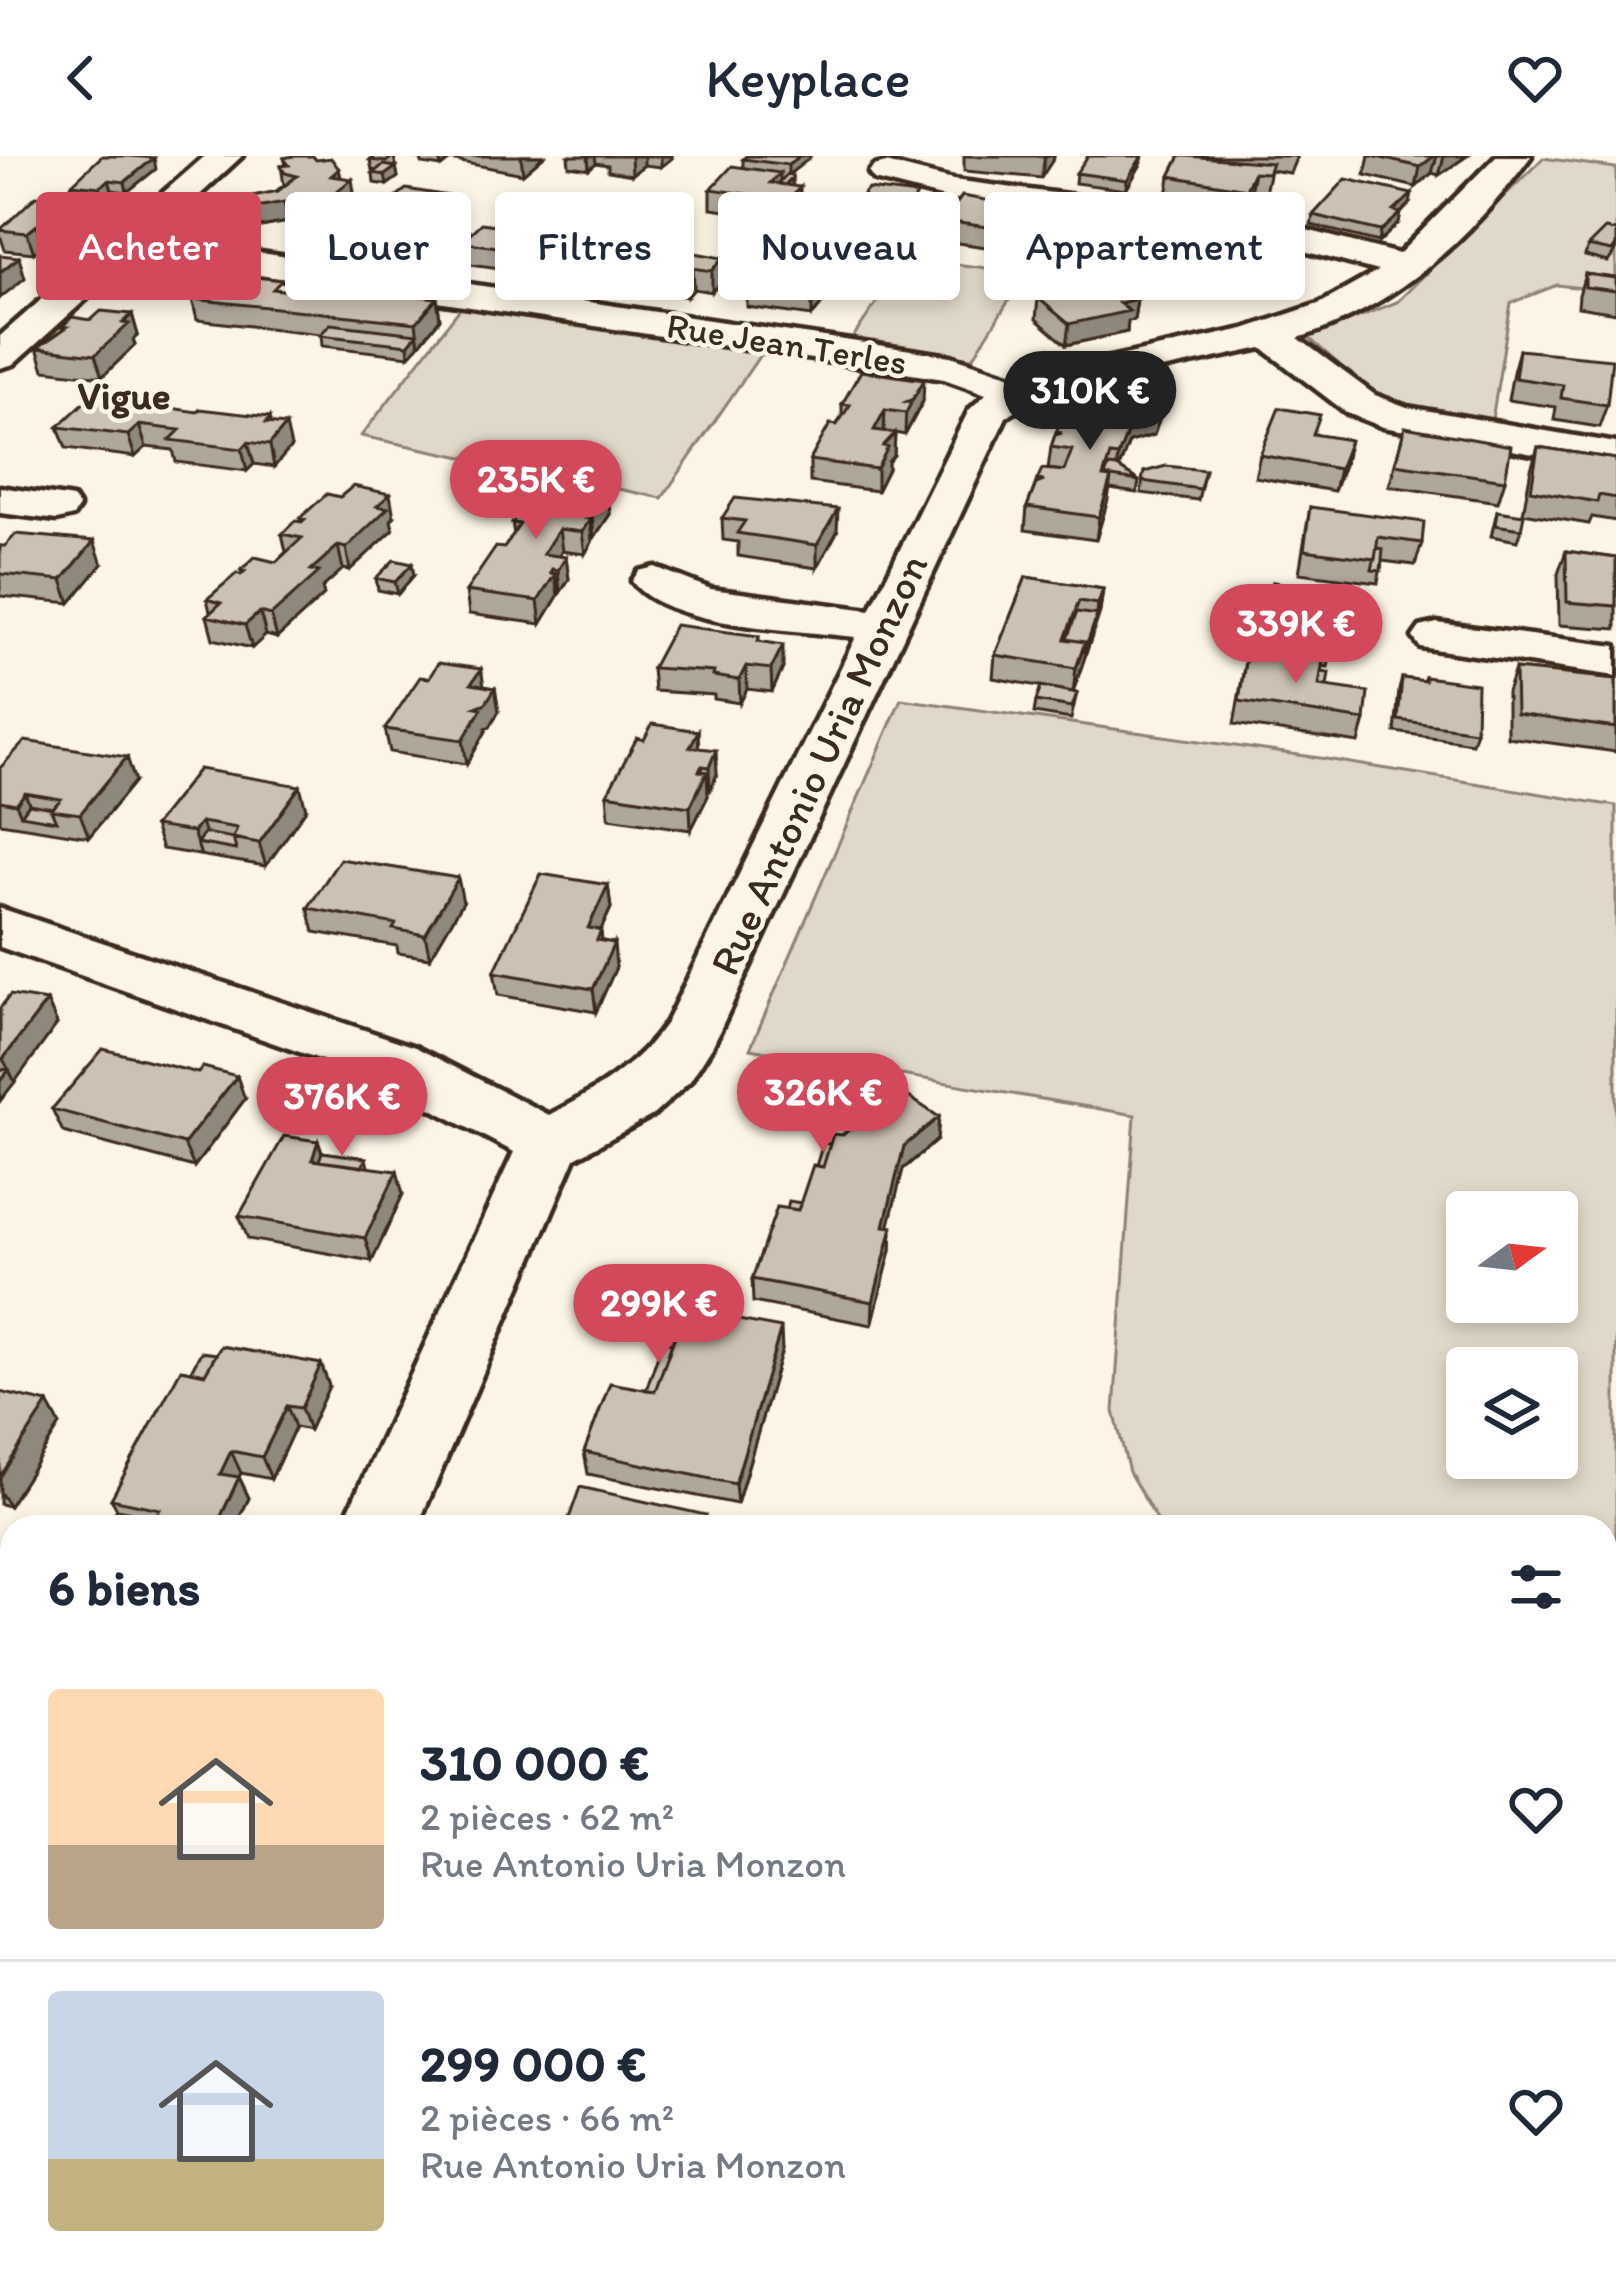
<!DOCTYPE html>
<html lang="fr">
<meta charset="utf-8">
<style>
:root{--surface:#fff;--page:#f6f6f7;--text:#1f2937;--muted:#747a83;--line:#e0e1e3;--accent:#d1495b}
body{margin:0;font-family:Itim,sans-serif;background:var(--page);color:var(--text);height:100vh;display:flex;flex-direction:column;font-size:45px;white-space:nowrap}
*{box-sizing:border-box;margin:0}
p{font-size:39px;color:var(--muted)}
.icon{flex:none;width:66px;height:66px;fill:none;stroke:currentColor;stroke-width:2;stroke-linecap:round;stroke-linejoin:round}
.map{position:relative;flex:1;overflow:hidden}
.drawer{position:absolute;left:0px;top:1359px;width:1617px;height:768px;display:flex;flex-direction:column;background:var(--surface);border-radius:36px 36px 0 0;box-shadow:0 6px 18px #0003}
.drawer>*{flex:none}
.top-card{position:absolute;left:36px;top:36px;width:1545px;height:108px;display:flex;gap:24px}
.needle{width:78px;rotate:75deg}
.tools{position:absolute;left:1446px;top:1035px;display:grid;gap:24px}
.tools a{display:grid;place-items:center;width:132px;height:132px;border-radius:12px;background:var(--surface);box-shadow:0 6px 18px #0003;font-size:60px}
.price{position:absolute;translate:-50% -102px;padding:0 27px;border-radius:42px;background:var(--accent);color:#fff;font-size:39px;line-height:78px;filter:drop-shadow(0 3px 6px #0008)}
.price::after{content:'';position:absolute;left:50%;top:72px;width:36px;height:27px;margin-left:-18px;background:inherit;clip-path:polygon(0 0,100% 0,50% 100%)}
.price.on{background:#222;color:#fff}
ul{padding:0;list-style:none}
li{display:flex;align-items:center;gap:36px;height:300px;padding:0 48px}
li+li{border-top:3px solid var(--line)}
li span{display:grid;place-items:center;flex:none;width:336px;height:240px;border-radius:12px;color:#555}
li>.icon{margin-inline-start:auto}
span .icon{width:144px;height:144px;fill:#fffc;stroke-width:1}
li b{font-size:51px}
h2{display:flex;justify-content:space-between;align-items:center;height:144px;padding:0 48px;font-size:51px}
.chip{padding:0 42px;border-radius:12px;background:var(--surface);box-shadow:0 6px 18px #0003;font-size:42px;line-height:108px}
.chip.on{background:var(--accent);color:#fff}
header{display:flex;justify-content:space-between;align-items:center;height:156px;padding:0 48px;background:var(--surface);font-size:54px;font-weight:600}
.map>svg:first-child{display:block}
</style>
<header><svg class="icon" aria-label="back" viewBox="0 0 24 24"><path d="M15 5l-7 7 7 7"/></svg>Keyplace<svg class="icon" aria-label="heart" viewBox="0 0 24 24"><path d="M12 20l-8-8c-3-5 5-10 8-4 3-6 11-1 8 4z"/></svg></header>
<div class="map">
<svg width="1616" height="2127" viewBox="0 0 1616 2127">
<rect width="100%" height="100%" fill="#fcf5e5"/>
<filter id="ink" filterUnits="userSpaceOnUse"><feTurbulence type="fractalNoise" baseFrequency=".00833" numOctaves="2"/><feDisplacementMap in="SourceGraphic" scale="24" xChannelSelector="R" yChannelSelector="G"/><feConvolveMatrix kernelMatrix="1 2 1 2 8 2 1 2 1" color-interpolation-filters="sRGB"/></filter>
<g filter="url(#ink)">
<!-- green -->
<path fill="#e0d8c8" stroke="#8e8173" stroke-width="3" fill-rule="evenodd" d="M1543,2L1616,12V136L1557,129L1511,147L1491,270L1399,254L1376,241L1308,181L1397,146Z
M907,102L1026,117L973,202L849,187Z
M462,150L762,196L662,342L361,280Z
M901,543L1320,602L1616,650V1701L1605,1678V1371H1161L1129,1316L1114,1255L1135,959L750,893ZM1467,1056H1557V1146H1467ZM1467,1212H1557V1302H1467Z"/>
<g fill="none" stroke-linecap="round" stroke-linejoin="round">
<!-- lane casing -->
<g stroke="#3b2a1e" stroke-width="9">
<path id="lane" d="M0,1961L12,1966V2022L0,2017Z"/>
</g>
<!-- street casing -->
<g stroke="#3b2a1e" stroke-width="9">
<path id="street" d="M205,0H242L154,81L951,200L1018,222L1244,173L1321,147L1378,115L1274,87L953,44L874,24L869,17L874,10L886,7L953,24L1276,66L1399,98L1496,0H1531C1473,80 1393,153 1298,182L1375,239L1407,251L1616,287V313L1383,271L1347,257L1262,192L1058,235L1031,244L1006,261L713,889L690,925L653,959L575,1002L417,1371H341L514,996L371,921L0,791V752L415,891L549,959C597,934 635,911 666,867L856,481C803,474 663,471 632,425L639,415L655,411L711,433L870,454L969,254L986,238L944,223L134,100L14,208L0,212V180Z
M0,331L73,342L79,351L73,360L57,364L0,357Z
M1437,467L1616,490V520L1420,491L1413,481L1420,471Z
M0,1472L12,1477V1552L0,1547Z
M0,1681L12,1686V1773L0,1768Z
M810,2115H939L944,2127H815Z"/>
</g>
<!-- lane -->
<use href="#lane" fill="#fcf5e5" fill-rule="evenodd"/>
<!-- street -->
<use href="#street" fill="#fcf5e5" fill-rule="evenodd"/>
</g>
<!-- wall -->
<path fill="#afa79a" stroke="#3b2a1e" stroke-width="3" d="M394,0L398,21L387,29L374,27L373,17L376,15L372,14L370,4Z
M407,0H544L523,18L450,4L441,11L422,8L421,3Z
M568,0H672V2L661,11L644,9L632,19L608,15V9L596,7L589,13L569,10Z
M810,0L789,18L792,21V30L800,51L789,64L711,53V33L743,12V3Z
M964,0H1054L1041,22L964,15Z
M1180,0H1297L1290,17L1270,14L1265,37L1250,36L1243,53L1167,40L1170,20Z
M1369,0H1467L1439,19L1432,17L1416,31L1365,19Z
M284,2L316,4L339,13L341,22L355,43L318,74L288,66L249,73L241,63L237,43L275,36L284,29L281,10L286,9Z
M1141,8L1126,34L1075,27L1076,17Z
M156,13L127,36L112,34L103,41L75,38L72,28Z
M461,42L464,62L427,93L382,86L381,80L377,79L373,59Z
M917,48L929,50V60L920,73L902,71L896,79L844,72V61Z
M1410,48L1401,57L1399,67L1379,86L1311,69L1313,59Z
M1037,53L1035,73L1022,96L943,85L944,65Z
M92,66L60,91L43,89L34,97L5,94L0,79V72Z
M544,73L622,82L600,104L578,101L521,115L463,107L461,86Z
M1111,74L1141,89L1135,98L1118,96L1104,115L1052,107L1053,97Z
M1616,75V94L1608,106L1585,100L1588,90Z
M1177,84L1248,89L1231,124L1200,120L1197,129L1166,125L1170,106L1149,103L1151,92Z
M723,102L724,122L712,136L694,133L687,141L624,132L622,111Z
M1585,118L1616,122V157L1578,151L1579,139Z
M735,119L831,136L812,160L747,151V141L736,139Z
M284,134L311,137L437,142L440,163L409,200L322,190L321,178L197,164L192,143Z
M1038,142L1137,143L1134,164L1128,165L1127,176L1066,189L1036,163Z
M132,158L138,179L133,184L135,189L102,221L44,214L37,192L63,174L62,171L91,164Z
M1519,194L1607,249L1599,271L1554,264L1556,251L1508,244L1513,216Z
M923,245L905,279L895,277L894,299L888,306V313L877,335L810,326V304L842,261V248Z
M1100,260L1160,261L1154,279L1129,286L1119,312L1139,325L1137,337L1110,333L1096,384L1025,374L1027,351L1037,324L1065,315L1048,313L1051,291L1056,276Z
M272,268L291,291L274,311L254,308L247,315L176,306L173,294L146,291L135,301L66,292L58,271Z
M1405,271L1505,324L1498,346L1389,330Z
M1316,278L1345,306L1334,335L1255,321L1260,299Z
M1538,291L1616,303V365L1592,361L1589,368L1523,357L1531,313Z
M1205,314L1198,344L1141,337L1144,316Z
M608,335L610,358L594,382H592V386L585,398L562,395L559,400L566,401L569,423L560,437L557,436L558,440L541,468L469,458L466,435L504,392L514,378L512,367Z
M1310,351L1422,387L1415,409L1382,405L1378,427L1299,417Z
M1497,355L1521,373L1517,385L1491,380Z
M394,361L391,364L393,374L350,414L343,413L322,432L324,439L277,482L266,479L252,492L213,483L207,460L210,456L207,443L242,418L241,414L276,406L286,396L282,378L301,366L300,362Z
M722,362L837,376L817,412L738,400V386L723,384Z
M0,390L102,408L70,447L0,440Z
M1566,395L1616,402V473L1559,469L1558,418Z
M414,419L398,438L378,434L376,422Z
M1026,421L1103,433L1100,456L1073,536L993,522L995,499Z
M1273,426L1352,451L1339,495L1332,494L1328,511L1322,510L1321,516L1327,530L1365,564L1359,587L1234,568L1247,494L1258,493Z
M759,480V485L783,512L772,536L747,533L740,547L714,543V539L654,535L652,512Z
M481,513L484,530L495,532L499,555L490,571L486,572V575L467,608L390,596L385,573L429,522Z
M1515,513L1616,523V596L1507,581V536Z
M1425,521L1476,575L1472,587L1395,576L1399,534L1402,522L1423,525Z
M1077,537L1071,563L1034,557L1036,545Z
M698,575V592L717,618L710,635L707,634L708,640L691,674L609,662L607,638L644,584Z
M0,612L135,625L89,681L0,667Z
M306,653L266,710L162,693L154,670Z
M608,729L611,752L601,774L602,785L616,811L596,856L498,839L494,816Z
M463,746L430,802L398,797L397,790L314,776L308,752Z
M47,845L57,868L0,945V852Z
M245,943L194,1011L63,976L52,953Z
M853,954L939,961L937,984L903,1013L888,1071H892L891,1094L872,1169L753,1146L752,1123L787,1052L801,1047L816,1010L830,988L852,971Z
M318,985L322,996L366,1002L368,1011L403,1038L372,1105L248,1083L239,1060Z
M661,1175L782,1194L737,1348L588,1318L584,1296L646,1234L663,1185Z
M216,1198L321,1208L329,1230L309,1274L295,1271L271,1323L241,1317L239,1321L249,1342L235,1371H108L117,1353L111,1343Z
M0,1236L60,1269L9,1350L0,1348Z"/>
<!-- shaded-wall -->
<path fill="#8f887d" stroke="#3b2a1e" stroke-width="3" d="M439,0H449L450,4L441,11Z
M521,0H544L523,18Z
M588,0H595L596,7L589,13Z
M631,0H644V9L632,19Z
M661,0H672V2L661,11Z
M800,0H810V2L788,19V9Z
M1045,0H1054V2L1041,22Z
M1143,0L1141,8L1126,34L1127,24Z
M1434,0H1437L1432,17L1416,31L1420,11Z
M1444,0H1467L1439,19Z
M154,2L156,13L127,36L125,26Z
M396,11L398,21L387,29L385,19Z
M339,13L343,31L352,23L355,43L318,74L314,54L331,20Z
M1254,16L1250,36L1243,53L1246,33Z
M780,17V36L792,21V31L782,43L778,42V38L771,37L770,27Z
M109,24L112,34L103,41L100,31Z
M800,31V51L789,64V44Z
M1412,38L1410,48L1391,65L1394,55Z
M461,42L464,62L427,93L426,82L432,78L431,67Z
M87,46L92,66L60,91L54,71Z
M284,46L288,66L249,73L245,53Z
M929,50V60L920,73V63Z
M1037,53L1035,73L1022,96L1024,76Z
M1401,57L1399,67L1379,86L1381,75Z
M902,60V71L896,79L897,68Z
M620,62L622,82L600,104L599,83Z
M37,69L43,89L34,97L27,77Z
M1251,69L1248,89L1231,124L1235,103Z
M577,80L578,101L521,115L519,94Z
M1119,85L1118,96L1104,115L1106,104Z
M19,101L25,122L0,142V116Z
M723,102L724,122L712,136V115Z
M693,112L694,133L687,141L686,120Z
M831,115V136L812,160V140Z
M437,142L440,163L419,189L416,167Z
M1137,143L1134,164L1128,165L1127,176L1066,189L1069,168L1119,147Z
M132,158L138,179L133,184L135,189L102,221L95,199Z
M417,178L419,189L409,200L408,189Z
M924,224L923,245L905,279L906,246Z
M1163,239L1160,261L1154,279L1129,286L1115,322L1118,300L1132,264Z
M885,254L884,276L874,274Z
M270,261L275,282L286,269L291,291L274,311L266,267Z
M139,269L146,291L135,301L128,279Z
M895,277L894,299L888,306V313L877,335V313L883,290Z
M1350,284L1345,306L1334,335L1339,313Z
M248,286L254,308L247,315L242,293Z
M1111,322L1108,344L1096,384L1099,361Z
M608,335L610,358L594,382L592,359Z
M390,338L394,361L391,364L393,374L350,414L346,392L377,350Z
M838,353L837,376L817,412V389Z
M586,359L587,367L590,363L592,386L585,398L582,376Z
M559,373L562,395L546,420L543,398Z
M94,385L102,408L70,447L62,424Z
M338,390L343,413L322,432L324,439L277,482L271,459L311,414Z
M566,401L569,423L560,437L558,414Z
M412,408L414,419L398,438L395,426Z
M552,413L553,421L555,418L558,440L541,468L538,445Z
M1103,433L1100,456L1095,471L1098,448Z
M260,456L266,479L252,492L245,469Z
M1097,459L1095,471L1073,536L1076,512Z
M783,489V512L772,536L771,513Z
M746,510L747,533L740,547L739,524Z
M481,513L485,536L471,528Z
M495,532L499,555L490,571L486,572V575L467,608L463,584L476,551Z
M698,575L699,598L690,591Z
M716,594L717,618L710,635L709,611Z
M127,601L135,625L89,681L80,658Z
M702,610L703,624L707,616L708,640L691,674L690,651Z
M300,630L306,653L266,710L259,687Z
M25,637L34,660L21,659L16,648Z
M201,666L208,689L197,687L201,700L193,676Z
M458,722L463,746L430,802L425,779Z
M608,729L611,752L591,795L588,772Z
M614,787L616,811L596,856L593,833Z
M47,845L57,868L15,926L3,903Z
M9,914L15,926L0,945V925Z
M237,920L245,943L194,1011L184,988Z
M939,961L937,984L903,1013L883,1092L884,1070L904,990Z
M318,985L325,1008L312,1004Z
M397,1015L403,1038L372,1105L365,1082Z
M892,1071L891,1094L872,1169L873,1146Z
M781,1172L782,1194L737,1348L735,1328Z
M321,1208L329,1230L309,1274L301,1252Z
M48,1247L60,1269L9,1350L0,1336V1321Z
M287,1250L295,1271L271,1323L262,1301Z
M231,1295L241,1317L230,1339L220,1318Z
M239,1321L249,1342L235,1371H216Z"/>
<!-- building -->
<path fill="#ccc2b3" stroke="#3b2a1e" stroke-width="3" d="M102,0H130L154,2L125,26L109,24L100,31L72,28Z
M293,0H313L316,4L331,2L339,13L331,20L352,23L314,54L284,46L245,53L237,43L278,35L297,20L285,17L281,10L289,9L284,2Z
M375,0H394L386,6L370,4Z
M746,0H800L788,9L743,3Z
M1088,0H1142L1127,24L1076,17Z
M1180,0H1188L1272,7L1268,17L1254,16L1246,33L1170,20Z
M1372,0H1434L1420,11Z
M383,9L396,11L385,19L373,17Z
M732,10L780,17L770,27L800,31L789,44L711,33Z
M788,17L792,21L785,29L778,28Z
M1346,23L1412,38L1394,55L1401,57L1381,75L1313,59Z
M406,33L461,42L431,67L373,59Z
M868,33L917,39L912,48L929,50L920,63L902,60L897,68L844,61Z
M36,40L87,46L54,71L37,69L27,77L0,74Z
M962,40L1037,53L1024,76L944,65Z
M583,54L620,62L599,83L577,80L519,94L461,86L481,67L532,74L546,73L559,61L568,63Z
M1072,65L1112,71L1110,74L1142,78L1137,88L1119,85L1106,104L1053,97Z
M1218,65L1251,69L1235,103L1172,95L1181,73L1211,78Z
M381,69L433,77L426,82L380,75Z
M1605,73L1616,75V89L1612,95L1588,90Z
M1157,81L1177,84L1173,95L1151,92Z
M645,88L723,102L712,115L693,112L686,120L622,111Z
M0,99L19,101L0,116Z
M747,105L831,115L812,140L747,130L754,122L735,119Z
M1171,105L1202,109L1199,118L1167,114Z
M219,117L282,124L273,133L311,137L319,128L437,142L416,167L192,143Z
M1585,118L1616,122V135L1585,131Z
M1120,130L1137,143L1119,147L1129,155L1069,168L1038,142Z
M101,155L132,158L123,167L129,168L95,199L37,192L67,171H62L72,161L91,164Z
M330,168L417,178L408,189L320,179Z
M1519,194L1612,203L1607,249L1561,242L1563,229L1515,222Z
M861,215L924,224L913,243L906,246L911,247L906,257L885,254L874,274L895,277L883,290L888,291L877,313L810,304L830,268L837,269L850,249L842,248Z
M1110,232L1163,239L1157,257L1132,264L1118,300L1110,299L1103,321L1111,322L1099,361L1027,351L1036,328L1044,325L1037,324L1042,313L1064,315L1072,294L1051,291L1055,279L1062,277L1056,276L1065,255L1100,260Z
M91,240L197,256L200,253L270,261L266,267L286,269L269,289L248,286L242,293L170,284L180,274L139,269L128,279L58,271Z
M1279,252L1320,259L1313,278L1350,284L1339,313L1260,299Z
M1405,271L1511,290L1505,324L1395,308Z
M1538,291L1616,303V342L1599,339L1597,346L1531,334Z
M1109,310L1117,311L1139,325L1105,320Z
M1166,310L1205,314L1200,333L1142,325L1144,316Z
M540,327L608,335L592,359H586L584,362L590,363L582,376L559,373L551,385L543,398L566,401L558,414L552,413L550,417L555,418L538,445L466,435L496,391L504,392L520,368L512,367Z
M353,330L390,338L377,350L388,352L346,392L338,390L311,414L319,416L271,459L260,456L245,469L207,460L221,447L207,443L237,417L241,419L245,415L241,414L255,401L276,406L302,382L282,378L295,365L302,366L305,363L300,362L327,338L340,341Z
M735,342L838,353L817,389L737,377L745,365L722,362Z
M1310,351L1424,366L1422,387L1378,381L1375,403L1304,394Z
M1497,355L1524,359L1521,373L1495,369Z
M16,378L94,385L62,424L0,418V390H5Z
M1377,392L1383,393L1381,415L1372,414Z
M1566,395L1616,402V450L1567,446Z
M394,404L412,408L395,426L376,422Z
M1026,421L1103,433L1098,448L1079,445L1065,483L1085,486L1076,512L995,499Z
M1273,426L1354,438L1352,451H1348L1345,473L1337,471L1334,488L1262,475Z
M1077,456L1097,459L1084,497L1085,486L1067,483Z
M675,469L759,480L758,485L783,489L771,513L746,510L739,524L713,520L714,516L652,512Z
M1262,493L1323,504L1319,529L1368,536L1365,564L1239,545L1247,494Z
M438,507L481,513L471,528L495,532L486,547L476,551L482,552L463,584L385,573L420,521L429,522Z
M1515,513L1616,523V572L1516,558Z
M1321,516L1329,517L1327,530L1319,529Z
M1425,521L1477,528L1476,575L1398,564L1402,522L1425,525Z
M1041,530L1077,537L1072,551L1036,545Z
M652,568L698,575L690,591L716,594L709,611L702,610L699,615L707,616L690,651L607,638L637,582L644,584Z
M25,585L127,601L80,658L51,654L61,643L25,637L16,648L0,645V612Z
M199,613L300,630L259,687L233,682L237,672L201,666L193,676L154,670Z
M29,648L53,652L51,654L56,665L21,659Z
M204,677L233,682L236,694L197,687Z
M340,703L458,722L425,779L393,773L396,768L308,752Z
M541,718L608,729L588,772L601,774L597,784L614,787L593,833L494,816Z
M10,839L47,845L3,903L0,902V852Z
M103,893L198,917L203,911L237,920L184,988L52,953Z
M0,913L9,914L0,925Z
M888,927L939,961L904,990L884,1070L892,1071L873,1146L752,1123L777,1051L798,1054L813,1009L823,1011L833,978L843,979L864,961L853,954Z
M284,980L318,985L312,1004L397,1015L365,1082L239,1060Z
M823,987L830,988L823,1011L816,1010Z
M322,996L366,1002L362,1011L319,1005Z
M789,1045L801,1047L798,1054L787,1052Z
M670,1151L781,1172L735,1328L584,1296L610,1227L655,1235L676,1177L661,1175Z
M663,1185L672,1187L655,1235L646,1234Z
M221,1190L321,1208L301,1252L287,1250L262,1301L231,1295L220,1318L239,1321L216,1371H150L160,1353L111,1343L181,1213L205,1218Z
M201,1196L216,1198L205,1218L191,1215Z
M0,1236L48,1247L0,1321Z
M580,1331L706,1359L702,1371H583L567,1368Z
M117,1353L155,1361L150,1371H108Z"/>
</g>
<g text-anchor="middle" stroke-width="9" stroke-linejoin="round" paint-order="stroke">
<!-- far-street labels -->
<g font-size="36" fill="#3b2a1e" stroke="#fcf5e5">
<text transform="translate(787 187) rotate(9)" y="13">Rue Jean Terles</text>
</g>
<!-- far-neighbourhood labels -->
<g font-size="39" font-weight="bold" fill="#3b2a1e" stroke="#fcf5e5">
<text x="124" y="253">Vigue</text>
</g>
<!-- street labels -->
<g font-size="42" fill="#3b2a1e" stroke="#fcf5e5">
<text transform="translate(818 608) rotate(-65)" y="15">Rue Antonio Uria Monzon</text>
</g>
</g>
</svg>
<div class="tools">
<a><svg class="needle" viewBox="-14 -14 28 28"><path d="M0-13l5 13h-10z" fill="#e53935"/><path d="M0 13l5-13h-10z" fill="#747a83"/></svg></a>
<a><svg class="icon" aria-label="layers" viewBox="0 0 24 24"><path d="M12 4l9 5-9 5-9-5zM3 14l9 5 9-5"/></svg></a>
</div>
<b class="price on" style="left:1090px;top:297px">310K €</b>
<b class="price" style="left:536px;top:386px">235K €</b>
<b class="price" style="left:1296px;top:530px">339K €</b>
<b class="price" style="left:823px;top:999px">326K €</b>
<b class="price" style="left:342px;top:1003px">376K €</b>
<b class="price" style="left:659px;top:1210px">299K €</b>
<div class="top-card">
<a class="chip on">Acheter</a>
<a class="chip">Louer</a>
<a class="chip">Filtres</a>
<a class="chip">Nouveau</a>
<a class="chip">Appartement</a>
</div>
<section class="drawer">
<h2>6 biens<svg class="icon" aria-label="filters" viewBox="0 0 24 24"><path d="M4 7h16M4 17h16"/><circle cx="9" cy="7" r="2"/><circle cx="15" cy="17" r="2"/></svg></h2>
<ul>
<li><span style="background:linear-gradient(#ffd9b3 65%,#b9a48a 0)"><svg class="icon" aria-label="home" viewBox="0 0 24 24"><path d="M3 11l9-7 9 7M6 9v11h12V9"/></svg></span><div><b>310 000 €</b><p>2 pièces · 62 m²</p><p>Rue Antonio Uria Monzon</p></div><svg class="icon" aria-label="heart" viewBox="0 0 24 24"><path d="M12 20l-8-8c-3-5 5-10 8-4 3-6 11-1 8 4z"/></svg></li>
<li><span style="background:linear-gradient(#c9d6e8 70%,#c2b280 0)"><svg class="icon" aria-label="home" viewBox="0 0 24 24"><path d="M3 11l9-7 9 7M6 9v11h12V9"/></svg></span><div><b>299 000 €</b><p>2 pièces · 66 m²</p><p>Rue Antonio Uria Monzon</p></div><svg class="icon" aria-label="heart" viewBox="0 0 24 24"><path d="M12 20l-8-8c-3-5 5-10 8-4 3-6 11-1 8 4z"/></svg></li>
</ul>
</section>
</div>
